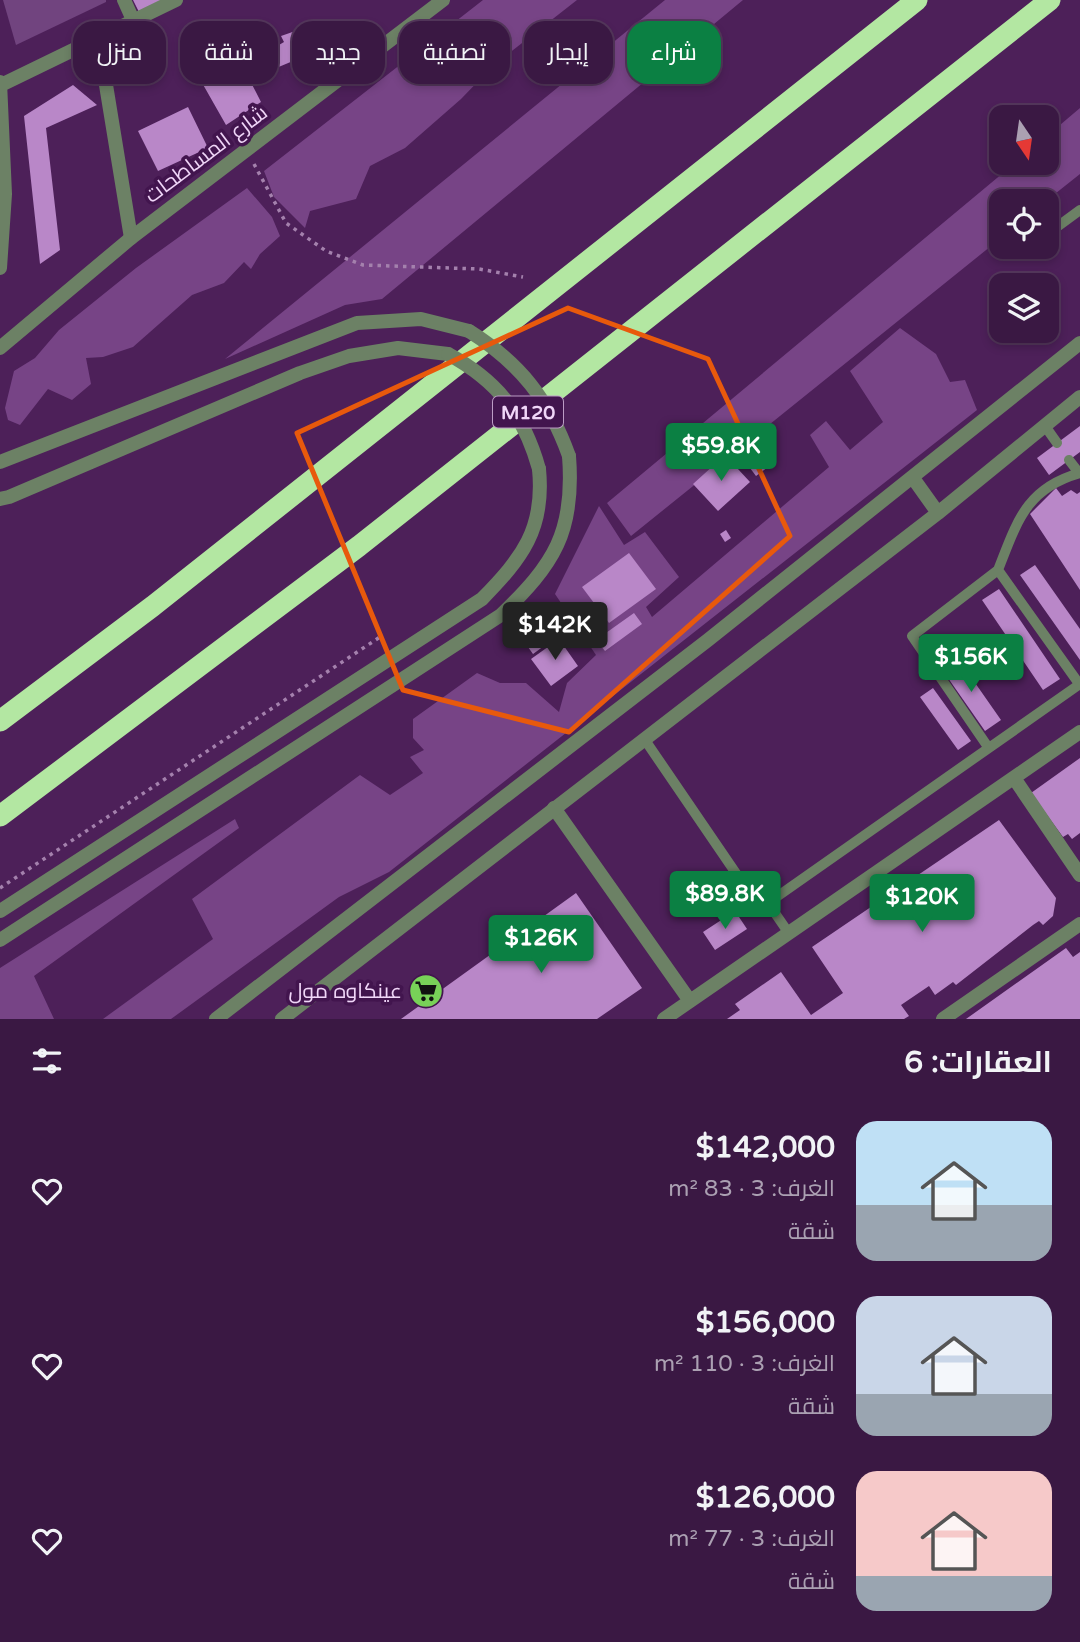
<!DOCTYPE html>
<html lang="ar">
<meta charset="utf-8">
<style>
:root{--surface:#3a1843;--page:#41214a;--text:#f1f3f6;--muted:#aba0b2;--line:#54375c;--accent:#0b8043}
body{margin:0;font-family:"Varela Round",Cairo,sans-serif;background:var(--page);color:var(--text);direction:rtl;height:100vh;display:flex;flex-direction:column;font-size:26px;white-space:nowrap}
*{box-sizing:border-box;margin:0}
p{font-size:23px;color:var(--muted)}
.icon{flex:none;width:38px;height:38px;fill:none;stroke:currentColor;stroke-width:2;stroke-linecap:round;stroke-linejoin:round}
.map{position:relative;height:1019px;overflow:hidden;direction:ltr}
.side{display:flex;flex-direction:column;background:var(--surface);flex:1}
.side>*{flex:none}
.top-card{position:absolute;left:21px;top:21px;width:700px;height:63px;direction:rtl;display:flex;gap:14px}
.needle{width:46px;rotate:167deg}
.controls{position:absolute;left:989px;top:105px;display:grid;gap:14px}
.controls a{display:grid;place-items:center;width:70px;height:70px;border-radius:14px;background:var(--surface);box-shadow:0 4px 10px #0003,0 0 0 2px var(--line);font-size:35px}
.price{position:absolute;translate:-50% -60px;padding:0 16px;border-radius:7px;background:var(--accent);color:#fff;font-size:23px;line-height:46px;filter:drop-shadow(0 2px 4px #0008)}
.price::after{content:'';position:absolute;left:50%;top:42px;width:21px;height:16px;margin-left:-10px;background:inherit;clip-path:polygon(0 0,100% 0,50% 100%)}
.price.active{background:#222;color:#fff}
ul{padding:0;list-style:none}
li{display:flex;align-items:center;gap:21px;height:175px;padding:0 28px}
li span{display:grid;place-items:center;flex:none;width:196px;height:140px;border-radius:21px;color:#555}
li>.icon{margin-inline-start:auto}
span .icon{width:84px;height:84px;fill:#fffc;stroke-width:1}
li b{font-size:30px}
h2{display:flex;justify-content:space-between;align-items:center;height:84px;padding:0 28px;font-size:30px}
.chip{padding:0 24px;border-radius:21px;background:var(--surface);box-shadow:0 4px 10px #0003,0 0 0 2px var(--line);font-size:24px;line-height:63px}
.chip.active{background:var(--accent);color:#fff}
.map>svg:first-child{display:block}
</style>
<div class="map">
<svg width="1080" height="1019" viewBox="0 0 1080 1019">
<rect width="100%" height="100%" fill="#4d2059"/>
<!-- green -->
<path fill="#71447f" d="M3,0H106V2L16,45Z"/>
<!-- forest -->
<path fill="#774486" d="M483,0H577L494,65L461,99L405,148L370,166L356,199L310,211L305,228L274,197L264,171Z
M665,0H743L382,299L345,305L225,359Z
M1080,108V174L1046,201H1001V238L631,536L607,503L1015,163H1046L1047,136Z
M247,188L272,217L280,236L260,254L251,269L244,262L224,283L192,295L133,347L103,357L86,358L91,384L72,400L48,389L20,425L8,420L5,408L14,371L35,358L59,330L136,268Z
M900,328L936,354L950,382L965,380L977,410L389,872L339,897L171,1019H103L213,939L192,899L360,775L390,795L423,773L410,757L424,750L413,738V719L477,673L500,683H526L559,712L567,683L596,655L555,594L599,506L624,545L645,532L679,577L646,607L652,617L829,467L810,435L826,421L850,450L883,422L850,371Z
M235,819L239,828L34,976L54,1019H0V968Z"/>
<!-- building -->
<path fill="#b987c8" d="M133,0H167L139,12Z
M304,28L320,58L300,77L293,61L269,71L262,55L284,42L281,36Z
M241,63L261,102L226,125L201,81Z
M73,85L97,105L46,128L60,250L40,264L24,116Z
M188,107L208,148L158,171L138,131Z
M1080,426V452L1049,475L1037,458Z
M725,455L750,482L718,511L693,484Z
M767,456L772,464L756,476L750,468Z
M1056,488L1062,496L1071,490L1077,494L1080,492V590L1030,514Z
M726,530L731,538L725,542L720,534Z
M629,553L656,589L609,623L582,587Z
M1035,565L1080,629V660L1020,575Z
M999,589L1060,679L1043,690L982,600Z
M539,607L559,635L533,654L513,626Z
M634,613L642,624L605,651L596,640Z
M559,639L578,666L551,686L531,659Z
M957,657L1001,720L985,731L941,668Z
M933,688L971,741L958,750L920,697Z
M1080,758V833L1072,839L1068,834L1063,837L1031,793Z
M999,820L1056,898L1053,916L1043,925L1039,921L1033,925L956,985L953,982L935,995L929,986L901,1005L909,1016L904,1019H727L740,1010L735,1004L781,972L811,1015L843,993L812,947Z
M576,893L642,988L597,1019H401Z
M735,911L747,929L715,950L703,932Z
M1066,948L1073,957L1080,952V1019H966Z"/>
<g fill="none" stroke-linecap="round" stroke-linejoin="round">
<!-- path -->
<path stroke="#a481ad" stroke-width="3.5" stroke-dasharray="3.5 5" stroke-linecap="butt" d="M254,164L286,223L326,251L363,265L479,269L523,277
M0,888L380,637"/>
<!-- service -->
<path stroke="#6c8165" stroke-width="10" d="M1046,235L1080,210
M1045,426L1057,443
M1069,460L1079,473
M998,570C1017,522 1026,488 1080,473
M645,740L746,888
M988,747L912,636L998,570L1080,685
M788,932L768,903L1080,684"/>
<!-- minor -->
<path stroke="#6c8165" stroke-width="14" d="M124,0L133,20
M98,36L131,238
M1014,778L1080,875
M554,808L690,1001
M664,1019L1080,732
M943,1019L1080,924"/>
<!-- tertiary -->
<path stroke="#6c8165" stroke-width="14" d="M0,82L5,194L0,268
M1,85L176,0
M0,348L131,238L443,0
M0,462L357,323L421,319L469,331
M913,478L938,513
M0,499L9,497L300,373L349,356L398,348L448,354
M0,911L482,599C522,558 545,529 539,469
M0,940L501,615C554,564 575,532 569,456
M216,1019L708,640L1080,343
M282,1019L938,513L1080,397"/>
<!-- motorway -->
<path stroke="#b3e7a2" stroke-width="21" d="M0,721L153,606L917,0
M0,816L359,546L1050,0"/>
<!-- tertiary-bridge -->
<path stroke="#6c8165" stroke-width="14" d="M469,331C520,363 549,400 569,456
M448,354C498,381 524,415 539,469"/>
</g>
<!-- marked area -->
<path fill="none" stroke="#e8590c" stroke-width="5" stroke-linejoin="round" d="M568,308L708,359L790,536L569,732L403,690L297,433Z"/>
<!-- icons -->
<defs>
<g id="supermarket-disc" transform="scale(1.75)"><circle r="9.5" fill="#78d158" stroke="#42154e"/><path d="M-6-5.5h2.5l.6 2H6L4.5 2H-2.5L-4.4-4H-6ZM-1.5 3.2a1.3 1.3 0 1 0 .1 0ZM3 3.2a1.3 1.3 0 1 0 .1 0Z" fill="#111"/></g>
</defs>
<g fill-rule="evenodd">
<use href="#supermarket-disc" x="426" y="991"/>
</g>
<g text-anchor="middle" stroke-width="7" stroke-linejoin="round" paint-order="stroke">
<!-- shield labels -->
<rect fill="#42154e" stroke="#bc9cc5" stroke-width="2" x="493" y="396.5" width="70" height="31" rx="5"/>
<g font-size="19" font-weight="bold" fill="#f0d6f8">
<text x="528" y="419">M120</text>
</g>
<!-- street labels -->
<g font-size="21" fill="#f0d6f8" stroke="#42154e">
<text transform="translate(206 154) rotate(-37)" y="7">شارع المساطحات</text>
</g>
<!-- poi labels -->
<g font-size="21" fill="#f0d6f8" stroke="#42154e" text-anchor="end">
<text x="402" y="998">عينكاوه مول</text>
</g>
</g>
</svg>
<div class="controls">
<a><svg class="needle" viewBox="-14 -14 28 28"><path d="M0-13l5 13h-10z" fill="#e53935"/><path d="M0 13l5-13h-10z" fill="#aba0b2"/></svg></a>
<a><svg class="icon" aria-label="locate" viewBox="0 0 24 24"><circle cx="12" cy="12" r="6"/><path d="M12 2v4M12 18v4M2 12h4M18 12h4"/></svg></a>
<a><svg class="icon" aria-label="layers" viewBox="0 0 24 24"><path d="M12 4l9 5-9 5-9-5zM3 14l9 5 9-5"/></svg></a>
</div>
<b class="price" style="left:721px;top:483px">$59.8K</b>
<b class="price active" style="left:555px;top:662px">$142K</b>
<b class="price" style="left:971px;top:694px">$156K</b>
<b class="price" style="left:725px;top:931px">$89.8K</b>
<b class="price" style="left:922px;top:934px">$120K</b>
<b class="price" style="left:541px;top:975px">$126K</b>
<div class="top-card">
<a class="chip active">شراء</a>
<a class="chip">إيجار</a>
<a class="chip">تصفية</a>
<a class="chip">جديد</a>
<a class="chip">شقة</a>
<a class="chip">منزل</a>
</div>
</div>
<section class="side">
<h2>العقارات: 6<svg class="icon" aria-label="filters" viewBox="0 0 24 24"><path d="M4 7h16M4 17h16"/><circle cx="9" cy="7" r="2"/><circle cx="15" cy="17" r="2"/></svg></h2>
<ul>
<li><span style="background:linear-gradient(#bfe0f5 60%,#9aa5b1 0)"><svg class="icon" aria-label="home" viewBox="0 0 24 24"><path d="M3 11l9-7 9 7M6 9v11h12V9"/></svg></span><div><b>$142,000</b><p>الغرف: 3 · 83 m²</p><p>شقة</p></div><svg class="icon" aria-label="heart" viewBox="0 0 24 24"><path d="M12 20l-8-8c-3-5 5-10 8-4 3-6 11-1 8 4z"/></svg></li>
<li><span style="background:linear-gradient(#c9d6e8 70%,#9aa5b1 0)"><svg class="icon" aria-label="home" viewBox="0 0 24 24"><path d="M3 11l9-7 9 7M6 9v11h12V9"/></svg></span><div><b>$156,000</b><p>الغرف: 3 · 110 m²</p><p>شقة</p></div><svg class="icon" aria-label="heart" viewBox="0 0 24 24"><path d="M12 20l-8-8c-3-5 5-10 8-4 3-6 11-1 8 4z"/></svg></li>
<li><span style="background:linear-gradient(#f6c9c9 75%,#9aa5b1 0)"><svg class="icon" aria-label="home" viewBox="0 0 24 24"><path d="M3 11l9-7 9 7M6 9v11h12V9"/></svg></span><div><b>$126,000</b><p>الغرف: 3 · 77 m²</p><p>شقة</p></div><svg class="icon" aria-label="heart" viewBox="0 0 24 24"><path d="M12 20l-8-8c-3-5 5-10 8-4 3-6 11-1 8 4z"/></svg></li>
</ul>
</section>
